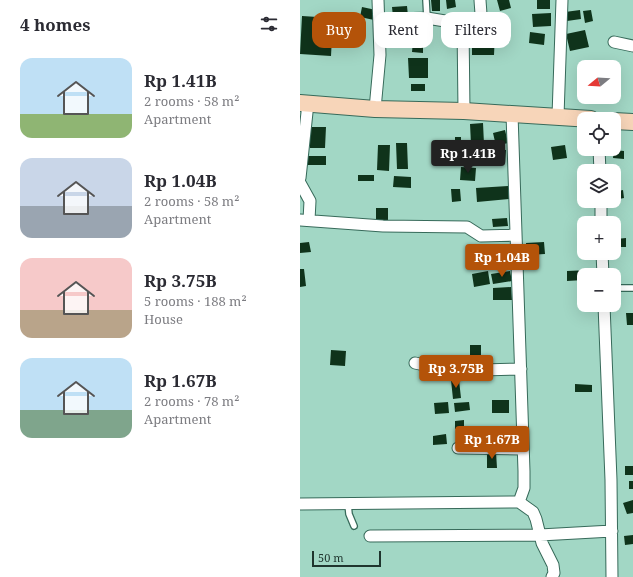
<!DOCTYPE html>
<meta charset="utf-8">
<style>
:root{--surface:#fff;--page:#f7f7f7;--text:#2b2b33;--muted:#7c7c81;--accent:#b45309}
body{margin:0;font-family:"Noto Serif",serif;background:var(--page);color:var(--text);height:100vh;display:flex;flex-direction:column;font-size:15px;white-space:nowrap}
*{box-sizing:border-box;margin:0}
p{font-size:13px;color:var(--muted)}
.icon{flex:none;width:22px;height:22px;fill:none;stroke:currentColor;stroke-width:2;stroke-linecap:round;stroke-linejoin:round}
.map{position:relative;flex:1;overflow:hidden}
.sheet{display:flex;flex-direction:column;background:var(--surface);width:300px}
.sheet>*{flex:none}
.hud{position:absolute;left:12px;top:12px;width:261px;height:36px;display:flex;gap:8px}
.needle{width:26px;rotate:252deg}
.buttons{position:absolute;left:277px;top:60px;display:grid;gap:8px}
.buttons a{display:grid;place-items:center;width:44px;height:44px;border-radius:8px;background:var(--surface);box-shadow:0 4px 16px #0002;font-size:20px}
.scale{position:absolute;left:12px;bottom:10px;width:69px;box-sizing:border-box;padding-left:4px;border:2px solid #1f352e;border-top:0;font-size:11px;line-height:14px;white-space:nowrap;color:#1f352e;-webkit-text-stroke:3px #a2d7c5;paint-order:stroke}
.price{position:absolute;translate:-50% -34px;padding:0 9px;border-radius:4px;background:var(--accent);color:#fff;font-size:13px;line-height:26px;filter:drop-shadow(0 1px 2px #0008)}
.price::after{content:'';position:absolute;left:50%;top:24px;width:12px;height:9px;margin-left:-6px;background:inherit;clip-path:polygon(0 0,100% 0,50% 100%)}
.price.active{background:#222;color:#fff}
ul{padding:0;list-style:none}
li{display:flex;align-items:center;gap:12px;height:100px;padding:0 20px}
li span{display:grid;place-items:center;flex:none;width:112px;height:80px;border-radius:12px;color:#555}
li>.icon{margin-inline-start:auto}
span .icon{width:48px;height:48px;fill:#fffc;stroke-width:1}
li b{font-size:17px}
h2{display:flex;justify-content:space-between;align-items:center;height:48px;padding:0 20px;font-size:17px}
.tag{padding:0 14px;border-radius:12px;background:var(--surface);box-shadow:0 4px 16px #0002;font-size:14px;line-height:36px}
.tag.active{background:var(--accent);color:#fff}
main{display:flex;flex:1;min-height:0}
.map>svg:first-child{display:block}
</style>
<main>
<section class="sheet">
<h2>4 homes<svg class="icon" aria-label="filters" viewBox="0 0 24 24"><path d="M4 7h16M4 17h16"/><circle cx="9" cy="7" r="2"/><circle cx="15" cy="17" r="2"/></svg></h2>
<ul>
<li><span style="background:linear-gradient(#bfe0f5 70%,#8fb573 0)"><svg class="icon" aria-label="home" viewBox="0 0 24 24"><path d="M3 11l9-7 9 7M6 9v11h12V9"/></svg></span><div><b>Rp 1.41B</b><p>2 rooms · 58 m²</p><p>Apartment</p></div></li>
<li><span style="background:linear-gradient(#c9d6e8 60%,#9aa5b1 0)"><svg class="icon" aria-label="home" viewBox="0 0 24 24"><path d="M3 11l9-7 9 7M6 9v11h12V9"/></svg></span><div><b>Rp 1.04B</b><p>2 rooms · 58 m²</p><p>Apartment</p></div></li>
<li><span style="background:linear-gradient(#f6c9c9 65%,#b9a48a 0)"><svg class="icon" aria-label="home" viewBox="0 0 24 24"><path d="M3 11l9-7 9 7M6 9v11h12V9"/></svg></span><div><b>Rp 3.75B</b><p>5 rooms · 188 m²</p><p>House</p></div></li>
<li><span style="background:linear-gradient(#bfe0f5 65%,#7fa58c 0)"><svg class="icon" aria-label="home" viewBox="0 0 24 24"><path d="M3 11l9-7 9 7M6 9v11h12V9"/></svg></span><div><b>Rp 1.67B</b><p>2 rooms · 78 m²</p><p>Apartment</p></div></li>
</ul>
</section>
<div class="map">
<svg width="333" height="577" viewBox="0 0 333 577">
<rect width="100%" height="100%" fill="#a2d7c5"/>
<!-- building -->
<path fill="#0f331b" d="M131,0H140V11H132Z
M146,0H155L156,7L147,9Z
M197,0H209L211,8L200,11Z
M237,0H250V9H237Z
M107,6L108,16L93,17L92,7Z
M62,7L76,10L74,20L60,17Z
M280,10L281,19L267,21L265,12Z
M291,10L293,21L285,23L283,11Z
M251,13V26L233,27L232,14Z
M2,16L33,18L31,56L0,54Z
M285,30L289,47L270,51L266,34Z
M172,32L195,33L194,55H172Z
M230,32L245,34L244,45L229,43Z
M113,41H123V53L112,52Z
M108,58H128V78H109Z
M111,84H125V91H111Z
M183,123L184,144H171L170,124Z
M10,127H26L25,148H10Z
M205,130L208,143L196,146L193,133Z
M155,137H161V161H155Z
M96,143H107L108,169H97Z
M78,145H90L89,171L77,170Z
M265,145L267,158L253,160L251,147Z
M184,149L206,150L205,163L183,162Z
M314,150L324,151V159L313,158Z
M8,156H26V165H8Z
M161,167L176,168L175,181L160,180Z
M58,175H74V181H58Z
M94,176L111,177V188L93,187Z
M208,186L209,199L177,202L176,188Z
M151,189H160L161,201L152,202Z
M323,190L324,198L314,200V192Z
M76,208H88V222L76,223Z
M207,218L208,226L193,227L192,219Z
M326,238V247H316V239Z
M9,242L11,252L0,253V243Z
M244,242L245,254L227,255L226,243Z
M208,257L209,268L193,270L192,259Z
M0,269H4L6,286L0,287Z
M289,270V275H284V280L267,281V271Z
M188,271L190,284L174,287L172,274Z
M210,271L212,281L193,284L191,274Z
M211,287L212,300H193V288Z
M326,313H333V325H327Z
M170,345H181V360L170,359Z
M31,350L46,351L45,366L30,365Z
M151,380H159L161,398L153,399Z
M275,384L292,385V392H275Z
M192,400H209V413H192Z
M148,402L149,413L135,414L134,403Z
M169,402L170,410L155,412L154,403Z
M164,420V428L155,429V421Z
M146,434L147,444L133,445V436Z
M196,452L197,468H187V453Z
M325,466H333V475H325Z
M329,481H333V489H329Z
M333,500V513L327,514L323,503Z
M333,535V544L325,545L324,536Z"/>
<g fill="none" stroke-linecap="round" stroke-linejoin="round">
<!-- service casing -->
<g stroke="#376a5a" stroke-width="8">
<path id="service" d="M126,0L127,18
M314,288H333
M48,504L49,514L54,526"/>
</g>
<!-- minor casing -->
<g stroke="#376a5a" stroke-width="13">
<path id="minor" d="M99,19L127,18L163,24L164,111
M163,24C185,24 181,19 180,0
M314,42L333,46
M75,109L80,55L78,0
M258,116L262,0
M299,149L300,171
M0,178L8,103
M0,183L10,201L9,220
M301,201V223
M0,220L83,226L167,227L181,236L216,235
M302,253L303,275
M304,305L311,480L312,577
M115,363L134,367L143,371L221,369
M158,448L222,449
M219,502L233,512L236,519L242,543L253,565L254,573L252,577
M0,504L219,502L224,488V471L212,114
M70,536L240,535L312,531"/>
</g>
<!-- secondary casing -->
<g stroke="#376a5a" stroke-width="18">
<path id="secondary" d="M0,103L75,109L164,111L291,119
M314,121L333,122"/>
</g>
<!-- service -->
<use href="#service" stroke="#fff" stroke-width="5.5"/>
<!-- minor -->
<use href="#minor" stroke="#fff" stroke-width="11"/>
<!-- secondary -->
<use href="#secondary" stroke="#f7d5b9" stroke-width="16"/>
</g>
</svg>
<div class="buttons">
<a><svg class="needle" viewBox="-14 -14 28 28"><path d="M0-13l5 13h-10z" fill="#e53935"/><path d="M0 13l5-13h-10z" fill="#7c7c81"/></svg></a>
<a><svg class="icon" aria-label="locate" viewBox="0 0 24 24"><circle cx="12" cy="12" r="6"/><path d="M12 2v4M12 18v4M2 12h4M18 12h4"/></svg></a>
<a><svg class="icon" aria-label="layers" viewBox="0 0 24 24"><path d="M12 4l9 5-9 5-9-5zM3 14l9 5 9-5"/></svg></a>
<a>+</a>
<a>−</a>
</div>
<div class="scale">50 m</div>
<b class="price active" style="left:168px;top:174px">Rp 1.41B</b>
<b class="price" style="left:202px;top:278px">Rp 1.04B</b>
<b class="price" style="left:156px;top:389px">Rp 3.75B</b>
<b class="price" style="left:192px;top:460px">Rp 1.67B</b>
<div class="hud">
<a class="tag active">Buy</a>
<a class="tag">Rent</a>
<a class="tag">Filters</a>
</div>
</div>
</main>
